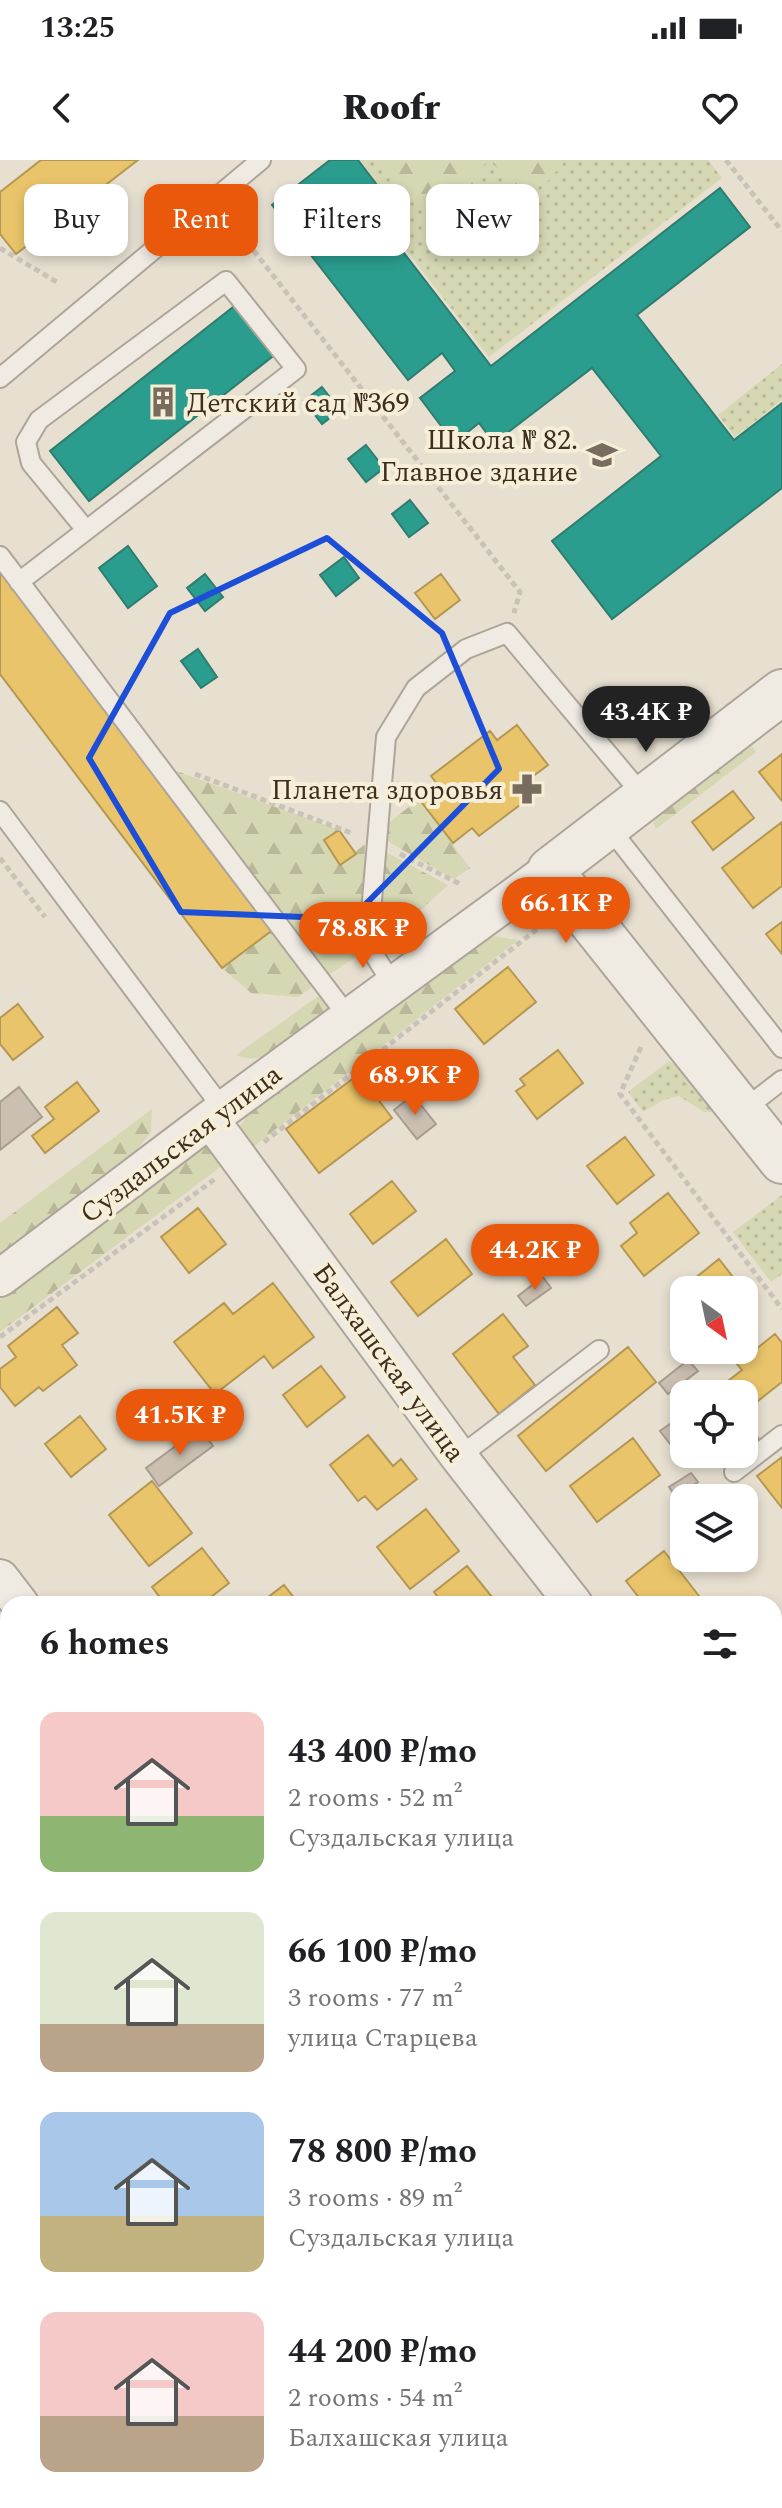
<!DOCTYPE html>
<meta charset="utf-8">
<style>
:root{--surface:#fff;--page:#f2f2f2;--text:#202124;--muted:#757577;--accent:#ea580c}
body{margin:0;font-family:Spectral,serif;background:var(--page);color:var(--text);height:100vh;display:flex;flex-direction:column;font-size:30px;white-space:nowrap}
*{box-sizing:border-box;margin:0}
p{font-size:26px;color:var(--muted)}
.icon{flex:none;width:44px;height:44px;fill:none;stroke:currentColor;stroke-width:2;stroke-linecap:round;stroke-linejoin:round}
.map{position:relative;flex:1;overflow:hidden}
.panel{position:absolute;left:0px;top:1436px;width:782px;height:912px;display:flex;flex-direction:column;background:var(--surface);border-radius:24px 24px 0 0;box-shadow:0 4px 12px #0003}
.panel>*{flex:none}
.hud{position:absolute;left:24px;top:24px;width:734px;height:72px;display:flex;gap:16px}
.needle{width:52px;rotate:147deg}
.buttons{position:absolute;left:670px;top:1116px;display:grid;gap:16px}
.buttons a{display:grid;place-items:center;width:88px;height:88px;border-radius:16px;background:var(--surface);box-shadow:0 4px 12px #0003;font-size:40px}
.price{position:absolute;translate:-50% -68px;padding:0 18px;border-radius:28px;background:var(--accent);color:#fff;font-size:26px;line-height:52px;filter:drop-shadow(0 2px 4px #0008)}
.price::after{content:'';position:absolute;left:50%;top:48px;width:24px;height:18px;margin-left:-12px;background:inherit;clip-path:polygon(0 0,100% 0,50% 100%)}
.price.selected{background:#222;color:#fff}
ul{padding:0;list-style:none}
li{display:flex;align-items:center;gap:24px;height:200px;padding:0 40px}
li span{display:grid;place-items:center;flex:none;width:224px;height:160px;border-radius:16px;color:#555}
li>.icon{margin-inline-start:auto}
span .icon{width:96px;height:96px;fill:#fffc;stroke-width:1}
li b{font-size:34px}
h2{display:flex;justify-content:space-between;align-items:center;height:96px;padding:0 40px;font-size:34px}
.chip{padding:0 28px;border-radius:16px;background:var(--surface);box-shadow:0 4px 12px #0003;font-size:28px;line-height:72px}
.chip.selected{background:var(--accent);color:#fff}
.status{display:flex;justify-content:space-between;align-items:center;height:56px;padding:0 40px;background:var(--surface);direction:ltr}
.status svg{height:22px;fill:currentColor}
header{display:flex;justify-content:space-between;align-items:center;height:104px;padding:0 40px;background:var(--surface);font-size:36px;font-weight:800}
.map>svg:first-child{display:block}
</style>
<div class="status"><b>13:25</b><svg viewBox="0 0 49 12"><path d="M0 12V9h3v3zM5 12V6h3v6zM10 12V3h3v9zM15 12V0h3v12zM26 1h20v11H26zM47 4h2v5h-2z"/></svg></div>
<header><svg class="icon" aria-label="back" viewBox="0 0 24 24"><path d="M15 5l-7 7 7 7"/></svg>Roofr<svg class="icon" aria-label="heart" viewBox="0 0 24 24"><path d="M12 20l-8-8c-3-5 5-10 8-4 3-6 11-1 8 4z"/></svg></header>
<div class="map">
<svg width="782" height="2348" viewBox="0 0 782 2348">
<defs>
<pattern id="grass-dots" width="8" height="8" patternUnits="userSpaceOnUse" patternTransform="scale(2)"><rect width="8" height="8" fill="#d6d7b3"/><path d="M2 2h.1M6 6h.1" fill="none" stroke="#b9b99a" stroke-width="1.8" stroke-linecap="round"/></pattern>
<pattern id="forest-firs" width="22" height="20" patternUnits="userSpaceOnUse" patternTransform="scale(2)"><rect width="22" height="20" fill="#d6d7b3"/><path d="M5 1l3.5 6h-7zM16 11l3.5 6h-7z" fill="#b9b99a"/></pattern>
</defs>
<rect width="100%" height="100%" fill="#e7e0d1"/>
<!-- grass -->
<path fill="url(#grass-dots)" d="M360,0H708L722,18L489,197L392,72L406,61Z
M782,204V240L735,277L718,255Z
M669,901L684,910L716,952H704L679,936L663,940L643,952L628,932Z
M782,1035V1114L771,1122L733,1072Z"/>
<!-- forest -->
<path fill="url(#forest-firs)" d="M379,0H487L467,37L407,42Z
M488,0H566L549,20L518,40L499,9Z
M745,577L756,592L656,669L652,657Z
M168,608L339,670L324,680L340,704L365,684L360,794L326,817Z
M419,639L470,708L454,719L387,681V664Z
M384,691L448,725L421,750L377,782Z
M274,769L316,824L298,837L251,833L222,808Z
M492,776L518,780L244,994L237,971L246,957L473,785Z
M324,832L337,849C311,868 271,910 236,895Z
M152,949L151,972L135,992L0,1096V1063Z
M209,985L230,1000L0,1172V1139L198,989Z"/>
<!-- homes -->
<path fill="#e9c46a" stroke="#b59754" stroke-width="2" d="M41,0H138L16,94L0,74V32Z
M0,407L274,769L222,808L0,514Z
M441,414L460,440L435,459L415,433Z
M517,565L548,605L528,620L537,632L479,676L472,668L453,683L419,639L437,624L431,616L490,571L497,580Z
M782,594V641L759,612Z
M733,631L754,658L713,690L692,662Z
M782,662V726L753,748L722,708Z
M339,670L356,694L340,705L324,680Z
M782,762V794L766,774Z
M508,807L536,842L484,884L455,849Z
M18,844L43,877L13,900L0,884V858Z
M558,890L583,923L537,959L516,931L525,925L520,919Z
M359,914L392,958L319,1013L286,969Z
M77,922L99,951L45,993L32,976L54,959L45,947Z
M625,977L654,1015L617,1044L587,1006Z
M392,1021L416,1051L373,1084L350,1054Z
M668,1033L699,1073L644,1116L621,1086L637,1073L630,1063Z
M198,1048L226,1084L189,1113L161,1077Z
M446,1079L472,1114L418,1156L391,1122Z
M719,1099L733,1117L743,1130H703L694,1119Z
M273,1123L314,1177L273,1208L264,1196L215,1234L174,1182L224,1143L233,1154Z
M57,1147L78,1173L62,1185L77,1205L43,1231L39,1227L15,1246L0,1227V1209L16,1197L8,1186Z
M503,1154L528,1186L513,1197L535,1225L499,1254L453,1194Z
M775,1174L782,1183V1222L744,1252V1234H724L719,1228L742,1210L737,1204Z
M628,1187L656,1222L546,1311L518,1276Z
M321,1206L345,1237L307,1267L283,1235Z
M80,1256L106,1289L71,1317L45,1284Z
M368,1275L393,1306L401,1299L417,1319L377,1350L365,1336L358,1341L330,1305Z
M633,1278L660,1315L597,1362L570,1326Z
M782,1297V1348L757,1316Z
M152,1321L192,1373L149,1406L109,1355Z
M426,1349L459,1391L410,1429L377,1387Z
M202,1388L229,1423L202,1444H165L152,1427Z
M664,1391L699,1436L688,1444H644L626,1421Z
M467,1406L496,1442L494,1444H443L434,1432Z
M284,1425L299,1444H259Z
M782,1493V1599L774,1605V1499Z
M8,1672V1728L0,1734V1678Z
M782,1843V1885L774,1874V1850Z
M8,2002V2060L0,2066V2008Z"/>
<!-- schools -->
<path fill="#2a9d8f" stroke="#307c6e" stroke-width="2" d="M330,0H358L403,59L387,71L491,206L720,28L750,67L637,155L734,280L782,243V328L612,459L552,381L661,296L592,208L494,283L479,263L454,283L420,238L455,211L442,193L408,220L272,45Z
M237,144L277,193L89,341L50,291Z
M322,227L340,250L322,264L304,241Z
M366,285L384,308L366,322L348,299Z
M410,340L428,363L409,377L392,354Z
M128,386L157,426L128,448L99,408Z
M344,397L359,418L336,436L320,415Z
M205,414L223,437L205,451L187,428Z
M198,489L217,517L201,528L181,501Z"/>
<!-- building -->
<path fill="#cbbfb2" stroke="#a89c90" stroke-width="2" d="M19,927L42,957L0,990V942Z
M413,935L436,964L417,979L394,950Z
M543,1117L551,1128L526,1146L518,1136Z
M688,1200L698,1211L668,1234L659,1223Z
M670,1264L683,1282L674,1289L660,1271Z
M748,1265L759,1279L744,1290V1268Z
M200,1268L213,1286L159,1326L146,1308Z
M691,1313L698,1322L676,1337L669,1327Z
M340,2340H409L399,2348L385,2345L381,2348H346Z"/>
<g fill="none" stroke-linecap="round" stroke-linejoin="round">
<!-- service casing -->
<g stroke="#ada599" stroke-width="22">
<path id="service" d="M0,218L261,0
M0,396L349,858
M19,422L296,209L226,121L39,260L26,282L31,303L86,370
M0,651L223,949
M608,666L782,888
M393,825L373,793L369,775L386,577L416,528L466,489L507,473L645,638
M742,951L782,920
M459,1297L599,1190
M734,1312L782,1275"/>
</g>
<!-- minor casing -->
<g stroke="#ada599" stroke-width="40">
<path id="minor" d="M210,959L459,1297L574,1444
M0,1118L210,959L550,710
M0,1418L20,1444
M774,1700L782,1710
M0,2147L8,2157
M150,2340L156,2348
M717,2340L723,2348
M463,2348L473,2340"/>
</g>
<!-- tertiary casing -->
<g stroke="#ada599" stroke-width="48">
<path id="tertiary" d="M782,532L550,710L782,1001"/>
</g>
<!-- path -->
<path stroke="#c8c2b9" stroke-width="5" stroke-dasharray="6 4" stroke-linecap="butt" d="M726,0L782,71
M229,59L520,432L514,453
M0,88L60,124
M195,614L354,674
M400,694L460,724
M0,698L45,757
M641,887L620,934L782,1149
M264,982L545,763
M0,1177L215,1019
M774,2072L782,2066
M774,2152L782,2146
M583,2340L589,2348"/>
<!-- service -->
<use href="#service" stroke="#efebe3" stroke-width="18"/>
<!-- minor -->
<use href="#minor" stroke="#efebe3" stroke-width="36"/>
<!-- tertiary -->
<use href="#tertiary" stroke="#efebe3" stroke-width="44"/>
</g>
<!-- marked area -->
<path fill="none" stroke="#1d4ed8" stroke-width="6" stroke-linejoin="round" d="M327,378L442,473L499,609L351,759L181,752L89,598L170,453Z"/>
<!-- icons -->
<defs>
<g id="building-bare" transform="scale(2.4)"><path d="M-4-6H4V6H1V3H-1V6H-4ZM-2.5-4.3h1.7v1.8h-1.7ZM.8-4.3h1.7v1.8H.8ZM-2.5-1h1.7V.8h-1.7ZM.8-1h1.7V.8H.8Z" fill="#786c5e" stroke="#f7eed8" stroke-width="2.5" paint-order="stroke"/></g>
<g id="school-bare" transform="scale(2.4)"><path d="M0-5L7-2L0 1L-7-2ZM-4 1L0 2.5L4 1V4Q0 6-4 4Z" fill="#786c5e" stroke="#f7eed8" stroke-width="2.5" paint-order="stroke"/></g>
<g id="pharmacy-bare" transform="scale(2.4)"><path d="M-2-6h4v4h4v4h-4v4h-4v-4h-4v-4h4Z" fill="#786c5e" stroke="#f7eed8" stroke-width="2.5" paint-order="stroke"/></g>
</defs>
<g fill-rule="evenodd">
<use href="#building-bare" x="163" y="242"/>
<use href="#school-bare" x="602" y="295"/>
<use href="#pharmacy-bare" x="527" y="629"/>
</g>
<g text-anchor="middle" stroke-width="8" stroke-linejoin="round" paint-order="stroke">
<!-- poi labels -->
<g font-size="28" fill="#3d2e20" stroke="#f7eed8" text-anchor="end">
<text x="187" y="252" text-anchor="start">Детский сад №369</text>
<text x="578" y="289">Школа № 82.<tspan x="578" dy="32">Главное здание</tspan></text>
<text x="503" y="639">Планета здоровья</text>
</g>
<!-- street labels -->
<g font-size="28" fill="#3d2e20" stroke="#f7eed8">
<text transform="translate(180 983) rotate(-37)" y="10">Суздальская улица</text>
<text transform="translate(390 1202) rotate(54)" y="10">Балхашская улица</text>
</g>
</g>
</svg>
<div class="buttons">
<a><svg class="needle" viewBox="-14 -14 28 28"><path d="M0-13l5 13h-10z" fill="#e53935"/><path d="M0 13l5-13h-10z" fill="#757577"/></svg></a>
<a><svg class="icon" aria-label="locate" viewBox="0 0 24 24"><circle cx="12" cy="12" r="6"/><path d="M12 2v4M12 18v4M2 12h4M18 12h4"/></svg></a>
<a><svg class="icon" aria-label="layers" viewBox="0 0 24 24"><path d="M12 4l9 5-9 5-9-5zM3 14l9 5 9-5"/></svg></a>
</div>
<b class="price selected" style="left:646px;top:594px">43.4K ₽</b>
<b class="price" style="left:566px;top:785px">66.1K ₽</b>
<b class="price" style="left:363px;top:810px">78.8K ₽</b>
<b class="price" style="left:415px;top:957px">68.9K ₽</b>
<b class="price" style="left:535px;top:1132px">44.2K ₽</b>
<b class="price" style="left:180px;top:1297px">41.5K ₽</b>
<div class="hud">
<a class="chip">Buy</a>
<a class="chip selected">Rent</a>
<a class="chip">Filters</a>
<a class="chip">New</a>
</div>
<section class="panel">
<h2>6 homes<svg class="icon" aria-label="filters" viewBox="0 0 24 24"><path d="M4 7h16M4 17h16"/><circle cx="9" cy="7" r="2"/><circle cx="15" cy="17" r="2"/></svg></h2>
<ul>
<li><span style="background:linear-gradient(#f6c9c9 65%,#8fb573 0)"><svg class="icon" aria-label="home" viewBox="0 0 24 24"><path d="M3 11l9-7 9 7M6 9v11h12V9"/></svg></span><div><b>43 400 ₽/mo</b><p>2 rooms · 52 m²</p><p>Суздальская улица</p></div></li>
<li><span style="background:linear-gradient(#dfe7d0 70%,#b9a48a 0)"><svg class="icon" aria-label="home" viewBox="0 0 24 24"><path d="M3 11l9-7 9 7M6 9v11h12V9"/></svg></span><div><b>66 100 ₽/mo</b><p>3 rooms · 77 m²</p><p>улица Старцева</p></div></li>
<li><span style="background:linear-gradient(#a9c7e8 65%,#c2b280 0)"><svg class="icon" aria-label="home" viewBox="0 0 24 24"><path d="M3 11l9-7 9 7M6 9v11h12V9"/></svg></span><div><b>78 800 ₽/mo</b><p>3 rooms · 89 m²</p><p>Суздальская улица</p></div></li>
<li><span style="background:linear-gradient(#f6c9c9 65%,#b9a48a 0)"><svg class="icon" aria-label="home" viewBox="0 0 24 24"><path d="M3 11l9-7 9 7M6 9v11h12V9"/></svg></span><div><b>44 200 ₽/mo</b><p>2 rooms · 54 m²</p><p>Балхашская улица</p></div></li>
</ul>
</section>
</div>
